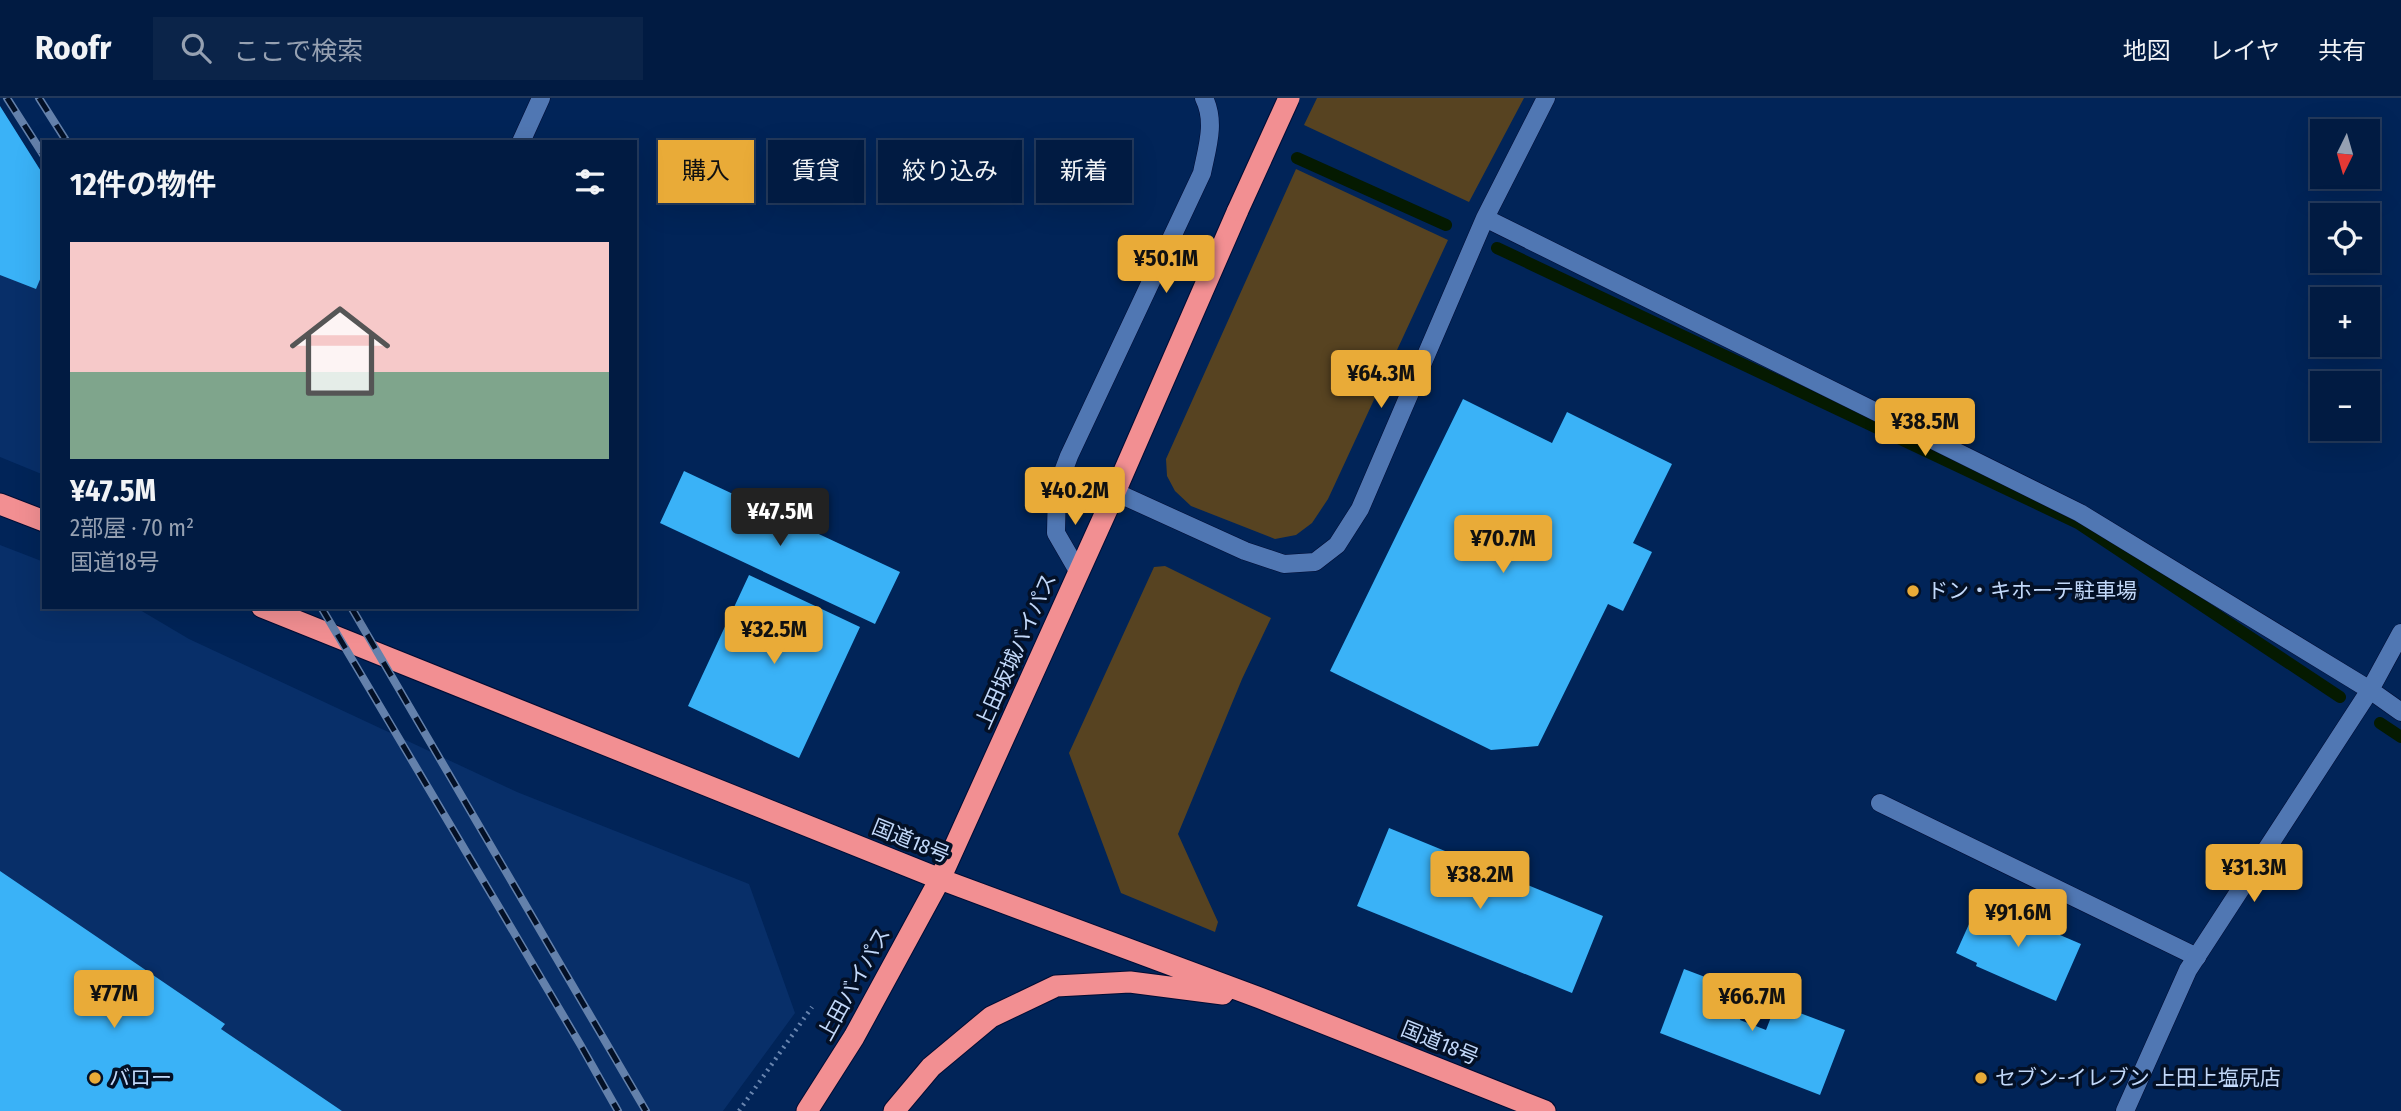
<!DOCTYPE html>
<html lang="ja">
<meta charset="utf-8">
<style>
:root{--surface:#011b42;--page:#0b2449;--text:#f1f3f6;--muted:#96a1b2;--line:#23395b;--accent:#e9ab38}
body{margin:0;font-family:"Fira Sans Condensed","Noto Sans JP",sans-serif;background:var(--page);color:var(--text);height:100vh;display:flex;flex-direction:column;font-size:26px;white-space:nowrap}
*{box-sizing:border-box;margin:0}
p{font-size:23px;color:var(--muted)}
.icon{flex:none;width:38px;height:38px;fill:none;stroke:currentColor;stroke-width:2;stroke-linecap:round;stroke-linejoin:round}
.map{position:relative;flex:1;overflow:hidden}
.details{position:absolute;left:42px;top:42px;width:595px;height:469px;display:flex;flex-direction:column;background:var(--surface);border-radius:0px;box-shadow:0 7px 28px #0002,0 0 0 2px var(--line)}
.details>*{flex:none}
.hud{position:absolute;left:658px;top:42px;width:665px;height:63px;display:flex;gap:14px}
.needle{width:46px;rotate:185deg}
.buttons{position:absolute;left:2310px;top:21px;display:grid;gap:14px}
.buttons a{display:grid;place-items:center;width:70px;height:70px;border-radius:0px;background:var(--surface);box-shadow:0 7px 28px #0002,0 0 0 2px var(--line);font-size:35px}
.price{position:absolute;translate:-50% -60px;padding:0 16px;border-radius:7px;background:var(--accent);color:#111;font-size:23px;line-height:46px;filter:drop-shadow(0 2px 4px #0008)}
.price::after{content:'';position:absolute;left:50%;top:42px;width:21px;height:16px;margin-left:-10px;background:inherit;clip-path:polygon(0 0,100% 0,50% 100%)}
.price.active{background:#222;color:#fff}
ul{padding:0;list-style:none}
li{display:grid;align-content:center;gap:14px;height:371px;padding:0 28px}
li+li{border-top:2px solid var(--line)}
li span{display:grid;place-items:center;height:217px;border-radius:0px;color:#555}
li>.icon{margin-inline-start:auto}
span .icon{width:126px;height:126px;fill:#fffc;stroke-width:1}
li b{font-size:30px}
h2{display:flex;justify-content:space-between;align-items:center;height:84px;padding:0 28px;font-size:30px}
.pill{padding:0 24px;border-radius:0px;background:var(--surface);box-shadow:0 7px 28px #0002,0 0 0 2px var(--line);font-size:24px;line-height:63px}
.pill.active{background:var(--accent);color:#111}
header{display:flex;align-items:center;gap:42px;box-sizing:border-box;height:98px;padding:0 35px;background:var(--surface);border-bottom:2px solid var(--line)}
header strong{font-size:33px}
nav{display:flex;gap:38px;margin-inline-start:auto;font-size:24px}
.search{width:490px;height:63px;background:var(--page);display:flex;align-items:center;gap:18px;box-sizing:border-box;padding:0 24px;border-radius:0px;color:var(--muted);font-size:26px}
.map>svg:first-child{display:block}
</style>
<header>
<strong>Roofr</strong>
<div class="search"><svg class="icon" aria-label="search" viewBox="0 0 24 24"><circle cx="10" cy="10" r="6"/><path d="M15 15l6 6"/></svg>ここで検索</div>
<nav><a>地図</a><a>レイヤ</a><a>共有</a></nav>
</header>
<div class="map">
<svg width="2401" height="1013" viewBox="0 0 2401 1013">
<rect width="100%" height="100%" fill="#012458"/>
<!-- built -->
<path fill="#082f69" d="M0,8L44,78V377L0,359Z
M0,447L44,464V509H135L189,541L517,694L749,786L795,915L723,1013H0Z"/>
<!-- green -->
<path fill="#574321" d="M1317,0H1524L1469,104L1304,27Z
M1296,71L1448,142L1328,401L1312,425L1296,437L1275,441L1191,408L1175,393L1167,378L1166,361Z
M1165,468L1271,520L1242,581L1178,736L1218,824L1215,834L1121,795L1069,655L1154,469Z"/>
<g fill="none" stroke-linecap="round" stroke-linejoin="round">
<!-- stream -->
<path stroke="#051a01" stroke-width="12" d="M1297,60L1446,127
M1497,150L2078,425L2340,599
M2380,625L2401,639"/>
</g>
<!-- building -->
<path fill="#3ab2f7" d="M0,8L44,78V172L36,191L0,177Z
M1463,301L1552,345L1567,314L1672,366L1633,445L1652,454L1623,513L1608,506L1538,648L1491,652L1330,573Z
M684,373L900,474L875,526L660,425Z
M749,477L860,529L799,660L688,608Z
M1389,730L1603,818L1572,895L1357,808Z
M0,773L225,926L221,931L342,1013H0Z
M1983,795L2012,808L2009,815L2081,846L2056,903L1976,868L1977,865L1956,855Z
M1684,871L1750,896L1740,922L1766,932L1776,906L1845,932L1820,997L1660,935Z"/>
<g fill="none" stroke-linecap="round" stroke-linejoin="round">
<!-- lane casing -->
<g stroke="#000c33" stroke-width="19">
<path id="lane" d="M1880,705L2197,859"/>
</g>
<!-- street casing -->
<g stroke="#000c33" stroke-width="19">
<path id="street" d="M521,44L541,0
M1485,120L2080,415L2370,592L2401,614
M1115,394L1245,453L1284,466L1315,464L1337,447L1360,411L1485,120L1546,0
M1078,473L1056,435L1057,390L1069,358L1202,75C1207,50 1216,24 1204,0
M2125,1013L2188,872L2370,592L2401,535"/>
</g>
<!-- highway casing -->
<g stroke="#000c33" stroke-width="23">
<path id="highway" d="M0,406L44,423
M262,509L940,781L1260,900L1545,1013
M807,1013L854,939L940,781L1115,394L1238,112
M894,1013L931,969L991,919L1056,888L1130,884L1223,896"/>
</g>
<!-- path -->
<path stroke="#6985af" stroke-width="4.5" stroke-dasharray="2 5" stroke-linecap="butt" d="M739,1013L812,909"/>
<!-- lane -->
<use href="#lane" stroke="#5077b3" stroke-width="18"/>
<!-- street -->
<use href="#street" stroke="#5077b3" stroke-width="18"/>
<!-- highway -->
<use href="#highway" stroke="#f28f92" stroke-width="21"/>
<!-- rail casing -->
<g stroke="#6481ab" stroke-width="8">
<path id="rail" d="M7,0L44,58
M39,0L67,44
M321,509L580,946L618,1013
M351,509L646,1013"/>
</g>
<!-- rail -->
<use href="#rail" stroke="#031026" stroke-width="5" stroke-dasharray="16" stroke-linecap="butt"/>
<!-- highway-bridge casing -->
<g stroke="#000c33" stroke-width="23" stroke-linecap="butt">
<path id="highway-bridge" d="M1238,112L1289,0"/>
</g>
<!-- highway-bridge -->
<use href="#highway-bridge" stroke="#f28f92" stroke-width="21"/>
</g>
<!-- markers -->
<g fill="#e9ab38" stroke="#031026" stroke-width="2.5">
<circle cx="1913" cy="493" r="7"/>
<circle cx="95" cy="980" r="7"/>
<circle cx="1981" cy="980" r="7"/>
</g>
<g text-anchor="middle" stroke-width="7" stroke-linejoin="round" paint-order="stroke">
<!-- poi labels -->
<g font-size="21" fill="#c2d8f9" stroke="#031026" text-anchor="start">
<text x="1927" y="500">ドン・キホーテ駐車場</text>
<text x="109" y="987">バロー</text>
<text x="1995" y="987">セブン-イレブン 上田上塩尻店</text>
</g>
<!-- street labels -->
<g font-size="21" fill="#c2d8f9" stroke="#031026">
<text transform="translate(1016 553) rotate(-66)" y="7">上田坂城バイパス</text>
<text transform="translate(911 743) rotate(22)" y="7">国道18号</text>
<text transform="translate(854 886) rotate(-61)" y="7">上田バイパス</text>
<text transform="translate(1440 945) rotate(22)" y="7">国道18号</text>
</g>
</g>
</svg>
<div class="buttons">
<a><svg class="needle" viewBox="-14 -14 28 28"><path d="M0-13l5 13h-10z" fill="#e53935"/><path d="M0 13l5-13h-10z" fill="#96a1b2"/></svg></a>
<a><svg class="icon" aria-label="locate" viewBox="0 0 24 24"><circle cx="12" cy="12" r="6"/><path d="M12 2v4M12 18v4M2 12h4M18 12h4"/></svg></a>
<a>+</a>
<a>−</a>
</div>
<b class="price" style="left:1166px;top:197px">¥50.1M</b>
<b class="price" style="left:1381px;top:312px">¥64.3M</b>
<b class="price" style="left:1925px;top:360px">¥38.5M</b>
<b class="price" style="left:1075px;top:429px">¥40.2M</b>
<b class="price active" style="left:780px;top:450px">¥47.5M</b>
<b class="price" style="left:1503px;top:477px">¥70.7M</b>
<b class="price" style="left:774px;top:568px">¥32.5M</b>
<b class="price" style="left:2254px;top:806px">¥31.3M</b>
<b class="price" style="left:1480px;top:813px">¥38.2M</b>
<b class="price" style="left:2018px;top:851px">¥91.6M</b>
<b class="price" style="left:114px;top:932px">¥77M</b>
<b class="price" style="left:1752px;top:935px">¥66.7M</b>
<div class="hud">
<a class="pill active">購入</a>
<a class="pill">賃貸</a>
<a class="pill">絞り込み</a>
<a class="pill">新着</a>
</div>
<section class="details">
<h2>12件の物件<svg class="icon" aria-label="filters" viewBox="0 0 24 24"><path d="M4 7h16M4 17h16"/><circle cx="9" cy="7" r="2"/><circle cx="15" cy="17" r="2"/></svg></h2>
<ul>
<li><span style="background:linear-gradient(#f6c9c9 60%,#7fa58c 0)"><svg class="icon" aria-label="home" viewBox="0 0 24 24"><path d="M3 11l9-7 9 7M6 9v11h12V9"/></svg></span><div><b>¥47.5M</b><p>2部屋 · 70 m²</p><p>国道18号</p></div></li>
</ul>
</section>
</div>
